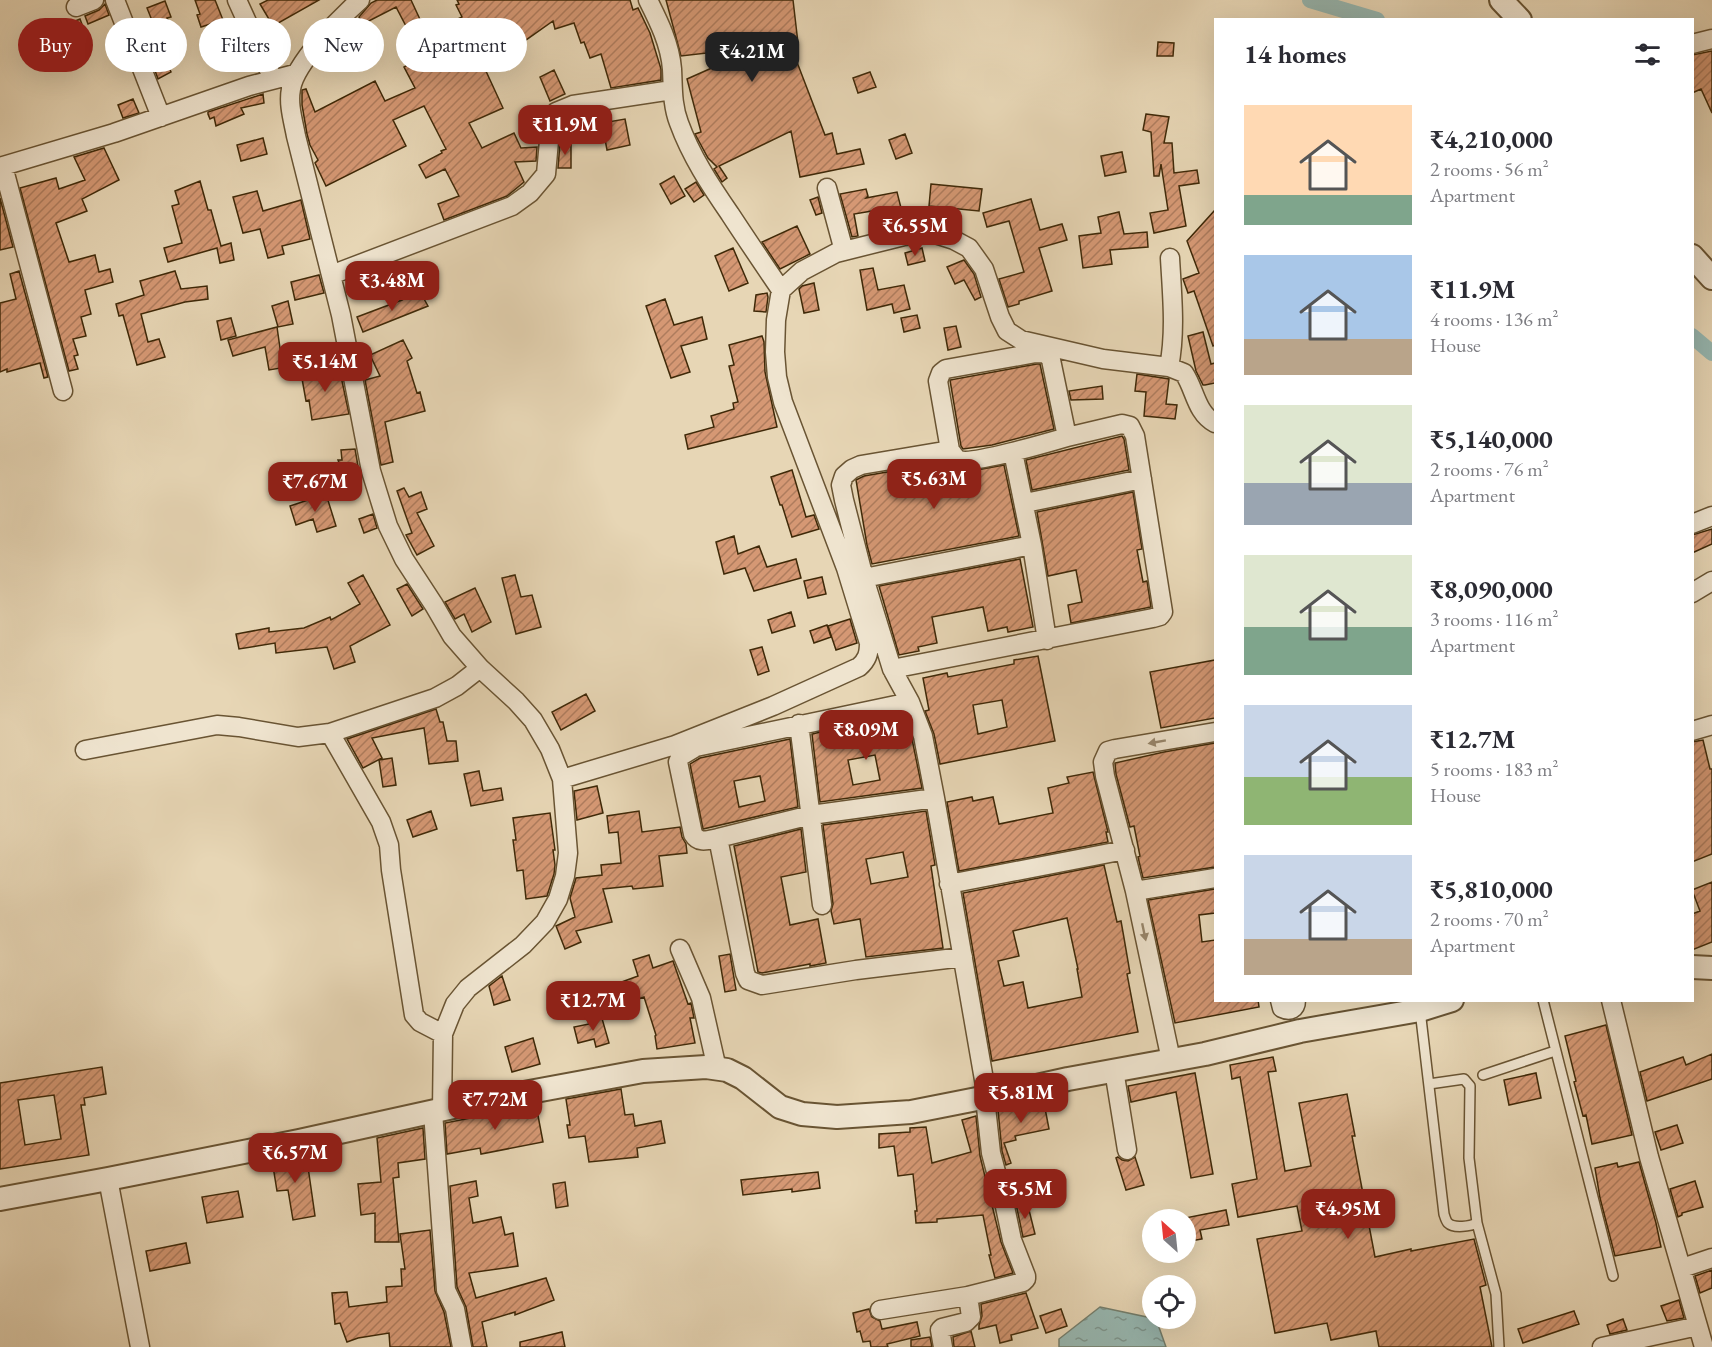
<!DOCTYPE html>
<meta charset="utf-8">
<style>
:root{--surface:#fff;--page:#f2f2f3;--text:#2b2b33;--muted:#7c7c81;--accent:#8f2418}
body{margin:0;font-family:"EB Garamond",serif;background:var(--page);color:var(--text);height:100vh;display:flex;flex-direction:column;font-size:22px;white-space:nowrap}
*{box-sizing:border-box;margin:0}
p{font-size:20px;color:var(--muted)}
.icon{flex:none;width:33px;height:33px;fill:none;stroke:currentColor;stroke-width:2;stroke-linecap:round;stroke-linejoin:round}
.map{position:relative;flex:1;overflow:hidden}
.sheet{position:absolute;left:1214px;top:18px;width:480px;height:984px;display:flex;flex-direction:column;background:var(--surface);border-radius:0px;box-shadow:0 6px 24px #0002}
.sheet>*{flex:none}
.banner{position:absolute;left:18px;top:18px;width:570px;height:54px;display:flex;gap:12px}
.needle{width:39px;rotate:333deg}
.tools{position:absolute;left:1142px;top:1209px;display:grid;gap:12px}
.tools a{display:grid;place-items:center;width:54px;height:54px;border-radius:50%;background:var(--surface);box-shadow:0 6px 24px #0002;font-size:30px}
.price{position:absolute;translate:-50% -51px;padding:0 14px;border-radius:12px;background:var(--accent);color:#fff;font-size:20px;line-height:39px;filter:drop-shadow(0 2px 3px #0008)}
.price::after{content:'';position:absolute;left:50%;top:36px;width:18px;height:14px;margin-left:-9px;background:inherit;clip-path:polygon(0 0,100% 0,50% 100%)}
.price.active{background:#222;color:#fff}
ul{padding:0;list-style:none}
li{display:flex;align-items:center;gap:18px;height:150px;padding:0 30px}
li span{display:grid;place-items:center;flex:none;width:168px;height:120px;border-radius:0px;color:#555}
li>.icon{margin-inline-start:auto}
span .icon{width:72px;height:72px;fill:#fffc;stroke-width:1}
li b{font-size:26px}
h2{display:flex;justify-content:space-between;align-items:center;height:72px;padding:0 30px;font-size:26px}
.tag{padding:0 21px;border-radius:27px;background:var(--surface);box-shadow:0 6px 24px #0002;font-size:21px;line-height:54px}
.tag.active{background:var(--accent);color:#fff}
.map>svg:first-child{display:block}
</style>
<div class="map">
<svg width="1712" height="1347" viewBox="0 0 1712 1347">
<defs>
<pattern id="water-ripples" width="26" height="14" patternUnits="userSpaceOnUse" patternTransform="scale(1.5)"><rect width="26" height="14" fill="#97b8b2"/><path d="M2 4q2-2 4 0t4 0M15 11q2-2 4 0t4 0" fill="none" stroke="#7d968f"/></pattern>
<pattern id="building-hatch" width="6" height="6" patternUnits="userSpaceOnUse" patternTransform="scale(1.5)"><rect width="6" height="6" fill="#d59874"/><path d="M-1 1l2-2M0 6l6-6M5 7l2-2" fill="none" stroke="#ae7c5d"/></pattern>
</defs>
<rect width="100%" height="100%" fill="#e7d6b5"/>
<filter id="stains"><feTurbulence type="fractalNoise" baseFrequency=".00333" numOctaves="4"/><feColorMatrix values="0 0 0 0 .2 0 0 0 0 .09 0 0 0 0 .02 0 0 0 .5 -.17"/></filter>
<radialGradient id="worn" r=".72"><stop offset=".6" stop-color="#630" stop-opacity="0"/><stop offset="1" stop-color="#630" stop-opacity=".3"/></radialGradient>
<!-- water -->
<path fill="url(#water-ripples)" stroke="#747f6e" stroke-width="1.5" d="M1100,1307L1156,1319L1166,1347H1059V1339Z"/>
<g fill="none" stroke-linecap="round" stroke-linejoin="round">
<!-- canal -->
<path stroke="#97b8b2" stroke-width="16" d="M1310,0L1377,20
M1692,336L1712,353"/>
</g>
<!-- building -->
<path fill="url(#building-hatch)" stroke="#3f2908" stroke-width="1.5" fill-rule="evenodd" d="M195,0H215L223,20L201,27L197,15L200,14Z
M268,0H319L273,26L260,4Z
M377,0H411L424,28L426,27L429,33L462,17L456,5L459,4L457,0H630L633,10L638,8L650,33L661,69V80L611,88L601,54L590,58L584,42L581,43L574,23L555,29L553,21L485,69L503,108L469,123L482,148L514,133L521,148L537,147L536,161L515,162L524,182L507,196L444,220L438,204L459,196L445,169L426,178L419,165L442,153L441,151L446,149L424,106L393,120L406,146L326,186L315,163L318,160L310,145L307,134L302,105V90L306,89L315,112L375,81L385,101L415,88L404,67L422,57L396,7L363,24L359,17L371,3Z
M666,0H793L798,43L790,44L825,135L832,133L837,154L860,149L864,164L800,177L791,131L719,166L727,178L722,182L714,169L717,167L708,158L695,134L701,132L687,79L759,47L681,56Z
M165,1L171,17L167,18L180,47L165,53L147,8Z
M105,4L109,15L88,24L85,16L99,10Z
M80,19L86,35L65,43L58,28Z
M1158,42L1174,43L1173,56H1157Z
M1712,51V113L1701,89L1692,93V55Z
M60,52L64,65L46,70L42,57Z
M165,59L171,72L158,79L153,65Z
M554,70L565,94L550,101L540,77Z
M870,72L876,87L858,93L853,78Z
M263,94L264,103L241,108L244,114L216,126L214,117L210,119L208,114V112Z
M133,99L139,113L123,118L118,105Z
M1146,114L1169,117L1164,143H1172L1174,173L1197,170L1199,183L1179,186L1186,226L1154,233L1150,213L1168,210L1161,164L1159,176H1154L1151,132L1143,130Z
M625,119L630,145L607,150L602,123Z
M905,134L912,153L896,159L889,140Z
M263,138L267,154L241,161L237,145Z
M571,142V168H558L560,143Z
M104,148L119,180L82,199L87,211L56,223L69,262L95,255L99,272L110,269L113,282L85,290L91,314L81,317L86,336L73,339L78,355L74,356L78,369L69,371L20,188L56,178L59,189L85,180L74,157Z
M1122,152L1126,172L1105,176L1101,156Z
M674,176L685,196L671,204L660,184Z
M200,181L208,210H211L221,246L231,243L234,260L220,263L217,248L168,262L164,248L182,243L172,206L179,204L175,191Z
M696,182L704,195L694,202L685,189Z
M931,184L982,189L979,211L929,206Z
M866,189L868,196L866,198L897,192L901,208L878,213V210L854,214L858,236L852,237L840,194Z
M257,191L263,211L301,200L310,239L282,246L284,254L268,258L260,229L243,233L233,197Z
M818,197L822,213L816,215L810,200Z
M0,198L13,247L0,250Z
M1031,199L1040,230L1062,224L1067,240L1039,248L1052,291L1019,301V304L1008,307L999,279L1024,272L1009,221L987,227L983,213Z
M1215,210V345L1213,346L1194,291L1188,293L1183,279L1199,273L1187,241Z
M1119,212L1124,234L1147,232L1148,247L1110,250L1112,264L1083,268L1079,236L1101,233L1098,217Z
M797,226L810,254L780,269L762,242Z
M733,248L748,283L729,291L715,256Z
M922,248L925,261L908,265L905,253Z
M964,260L974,274L981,297L975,300L964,280L955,284L947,267Z
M873,268L878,290L904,285L910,309L894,313L892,304L867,310L860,270Z
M19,271L48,377L44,378L40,363L7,372V369L0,372V303L16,299L10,274Z
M175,271L181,289L207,286L208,299L185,302L141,314L148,342L159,339L165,357L137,365L123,315L119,316L116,304L144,295L140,281Z
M319,275L324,293L295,300L291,282Z
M814,283L819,310L804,313L799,289L802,286Z
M419,290L428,306L363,332L357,317L402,300Z
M767,293L768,297L766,312L754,311L756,295Z
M665,299L674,325L702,317L707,339L681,346L690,372L671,378L646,306Z
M288,301L293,324L278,327L272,306Z
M917,315L920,328L904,332L901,318Z
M231,318L236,336L221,340L217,321Z
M956,326L961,347L948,350L944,328Z
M277,327L281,355L291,354L293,366L269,370L265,347L233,356L228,340Z
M1203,332L1211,364L1215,363V383L1205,385H1203L1196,371L1188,336Z
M762,336L764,342L765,372L777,427L688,449L685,435L714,427L711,416L734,409L733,403L738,402L729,366L734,365L729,345Z
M403,340L412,358L407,361L417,393L420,392L425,411L385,422L393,462L381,465L365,380L380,376L370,355Z
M1037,364H1040L1054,429L992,445L963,449L961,446L950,380Z
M339,367L349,414L312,420L309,400L306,401L301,373Z
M1137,374L1169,379L1166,404L1177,405L1175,419L1144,416L1146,392L1135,391Z
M1102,386L1103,399L1071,400L1069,391Z
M1122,436L1124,439L1129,470L1032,490L1026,460Z
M355,449L361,483L347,485L338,460H342L341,450Z
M945,462L953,470L966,472L1004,465L1019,536L872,564L867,545L856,480L864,476Z
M792,470L806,517L814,515L819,529L792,537L782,505H780L771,477Z
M404,488L409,497L421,492L427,509L417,513L434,546L417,555L406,535L412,533L397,491Z
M1133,492L1142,549L1137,550L1143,582L1147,581L1151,607L1071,623L1068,605L1082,602L1076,570L1048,576L1037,512Z
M326,494L336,526L317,532L313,519L296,525L290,506Z
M373,514L377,528L364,533L359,519Z
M1712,529V544L1692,553V535Z
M734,536L738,554L759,546L767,567L796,559L801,578L754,591L745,568L724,574L716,542Z
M1020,559L1033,627L1008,632L1007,627L988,631L983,607L932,617L937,643L918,647L919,651L899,655L879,586Z
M363,575L390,625L350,646L355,662L334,669L327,647L276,653L275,643L239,649L236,634L269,628V632L304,628L330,617L331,620L360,604L348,583Z
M515,575L521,597L532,595L541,627L516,634L502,578Z
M822,577L826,594L808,598L804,581Z
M407,584L423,609L412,616L397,589Z
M475,588L491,622L472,632L464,614L455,619L445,602Z
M791,612L795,626L772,633L768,620Z
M850,619L857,643L836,650L828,626Z
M827,625L831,637L814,643L810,631Z
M762,647L769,671L758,675L750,650Z
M1038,656L1055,741L940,764L934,734L925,711L929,710L923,678L947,673L948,677L1014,664V660ZM1002,700L1007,727L978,734L973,705Z
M1215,660V718L1161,728L1150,672Z
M586,694L595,711L561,730L552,712Z
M436,709L440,722H443L447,741H456L458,761L429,764L424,728L372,738L382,758L363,768L347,739Z
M903,715L912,739L922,788L820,802L812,734L825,731L826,734L886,722L885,719ZM875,755L880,780L853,785L848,760Z
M790,739L798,807L703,829L690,764L700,758ZM760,776L765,801L739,807L734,781Z
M1703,740L1710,769H1712V854L1692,862V742Z
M1215,743V867L1143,878L1138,857L1140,856L1134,826L1130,827L1116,774L1115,763L1164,752Z
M392,758L396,785L383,787L379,760Z
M479,771L483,791L501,788L503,800L471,806L464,774Z
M1093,772L1108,832H1106L1108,842L959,871L947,802L972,797L973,801L993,797L999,824L1053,813L1048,788L1069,783L1067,777Z
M597,786L603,813L577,820L574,791Z
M431,811L437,829L413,837L407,820Z
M639,811L642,832L680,827L682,837L686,844L687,853L659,856L663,886L633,889L632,886L603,889L612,922L576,931L581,942L565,949L556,926L575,917L570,898L576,878L602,875L601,865L621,863L618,832L609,833L607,816Z
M926,811L935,865L931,866L943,948L866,957L860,919L834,924L831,911L833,904L823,825ZM903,852L908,877L871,884L866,859Z
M550,813L555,850H553L555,865L554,874L547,896L526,899L523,870L517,871L513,840H516L513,818Z
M801,829L806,872L781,877L790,925L818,919L826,963L810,966V964L762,973L758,972L734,846Z
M1104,865L1117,922L1121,921L1124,938L1130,973L1127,974L1138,1032L992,1061L963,893ZM1067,918L1078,969H1077L1082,997L1028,1008L1023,982L1004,986L998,961L1019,956L1013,931Z
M1712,882V942L1692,950V914L1700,911L1692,890Z
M1215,889V913L1199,915L1202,942L1215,940V1000H1258L1259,1007L1175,1023L1148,900Z
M730,954L736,990L725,992L719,956Z
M649,955L653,968L673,961L688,1004L691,1003L694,1018H690L695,1043L657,1049L655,1036L656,1035L644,997L627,1003L619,983L638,976L633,960Z
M502,976L510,1000L494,1005L489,986Z
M597,986L603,1007L591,1011L585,990Z
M601,1015L609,1043L596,1047L594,1039L578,1043L574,1027L589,1024L587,1019Z
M1606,1025L1632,1135L1592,1144L1586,1115L1583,1116L1574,1082L1576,1081L1565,1036Z
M533,1038L540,1064L512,1072L505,1047Z
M1712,1054V1079L1647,1101L1640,1072L1683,1057L1686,1065Z
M1273,1057L1276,1071L1268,1072L1285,1171L1311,1166L1299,1103L1347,1094L1355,1136H1352L1375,1257L1411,1249V1251L1474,1239L1486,1285L1480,1287L1492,1347H1379L1376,1331L1331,1340L1327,1323L1275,1333L1257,1239L1302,1231L1297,1206L1238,1217L1232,1184L1257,1179L1240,1077L1232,1079L1230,1065Z
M102,1067L106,1094L84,1098L85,1105H81L89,1155L0,1169V1083ZM54,1095L61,1139L25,1145L18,1100Z
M1195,1073L1213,1174L1191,1178L1176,1092L1131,1102L1128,1086Z
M1536,1073L1541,1098L1509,1105L1504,1080Z
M621,1089L625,1115L633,1114L635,1126L661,1121L665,1143L637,1148L638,1157L589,1162L585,1136L569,1138L567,1125H570L566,1099Z
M1044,1103L1049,1129L1015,1136L1016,1140L1004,1143L1011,1163L1006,1165L1002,1151L998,1110L1009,1107L1010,1110Z
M536,1105L543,1142L481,1154L480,1148L447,1154L445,1123Z
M976,1116L980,1156L1001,1242L1013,1273L995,1278L989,1255H991L983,1215L937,1219V1222L916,1223L915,1211H917L913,1174L898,1176L894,1146L879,1148V1134L910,1132V1128L926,1127L932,1163L971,1152L962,1120Z
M1677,1125L1683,1143L1661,1150L1655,1132Z
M423,1128L425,1159L398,1163L399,1177L393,1178L399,1242H375V1213L361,1215L358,1184L381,1182L377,1138Z
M306,1153L315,1216L293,1220L288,1190L277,1191L272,1160Z
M1118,1157L1122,1160L1128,1161L1135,1157L1144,1185L1126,1190L1116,1158Z
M1639,1162L1656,1223L1661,1247L1615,1256L1600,1198L1595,1168L1617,1163L1618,1167Z
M818,1172L820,1188L792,1192V1189L743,1195L741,1180Z
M476,1181L478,1196L469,1198L473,1223L501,1217L505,1235L513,1233L518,1266L469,1273L476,1298L546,1278L554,1300L515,1315V1312L482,1322L487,1347H473L466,1307L457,1287L450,1186Z
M1695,1181L1703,1207L1682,1213V1215L1678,1217L1670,1189Z
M565,1182L568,1206L556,1208L553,1184Z
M238,1191L243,1217L207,1223L202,1197Z
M1027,1202L1035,1234L1023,1237L1016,1204Z
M1226,1210L1229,1225L1200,1230L1202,1239L1185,1242V1218Z
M430,1230L435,1291L444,1312L451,1347H390L389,1333L358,1338L347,1342L340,1323L335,1324L332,1293L347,1292L349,1307L387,1302L386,1287L402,1286L401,1269H405L400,1234Z
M186,1243L190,1263L150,1271L146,1251Z
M1712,1270V1288L1700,1293L1695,1276Z
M1026,1293L1038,1328L1011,1335L1012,1340L1000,1343L996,1325L979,1329V1325L982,1316L981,1304Z
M1679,1300L1684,1318L1667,1321L1661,1306Z
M869,1309L872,1317L880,1321L882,1329L917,1322L920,1336L887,1344L888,1347H871L870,1341L863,1342L860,1331L857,1332L853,1313Z
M1061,1309L1067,1326L1046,1333L1040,1316Z
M1574,1311L1579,1324L1523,1343L1518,1329Z
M1623,1319L1627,1330L1610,1334L1607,1325Z
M971,1331L975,1347H954L953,1337Z
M562,1332L565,1347H520V1342Z
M930,1337L932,1347H911V1340Z"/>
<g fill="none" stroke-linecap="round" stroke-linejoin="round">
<!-- service casing -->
<g stroke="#695433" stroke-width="12">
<path id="service" d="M1543,1000L1613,1276
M1420,1010L1444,1214C1445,1217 1446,1221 1448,1223C1454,1229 1471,1226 1477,1223
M1483,1075L1555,1051
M1429,1084L1464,1079L1470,1086L1469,1158L1477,1223L1496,1294L1499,1347"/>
</g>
<!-- minor casing -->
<g stroke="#695433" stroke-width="21">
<path id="minor" d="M115,0L161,117
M237,0L273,79
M360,0C340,18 295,63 291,89C288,104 293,120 296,136L341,315L371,471L388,526L404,559L434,605L452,636L480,668L516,701L533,720L550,749L562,779L568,853L565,876L558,899L545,922L523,945L468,988L455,1004L443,1034L442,1110
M648,0C659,22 670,44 672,69C673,87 672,105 679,123C691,156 710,185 730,214C747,240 764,265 781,290
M76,7L94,0
M1692,44L1712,39
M3,166L63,391
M0,167L114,133L249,86L295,74
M827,188L844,251
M331,275L512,206L530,193L546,174L551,119L556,112L573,105L672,90
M1169,367C1176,331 1172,295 1170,258
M950,450C953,454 955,458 959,460C972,465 1050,442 1067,437L1051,360C1047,353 1044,353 1036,353L946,369L941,373L938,381L950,450L861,465L852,469L844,476L841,485L844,500L864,578L892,669L910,702L923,736L935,798L987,1097
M1013,452L1032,545L1047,640
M1025,503L1142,479
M1692,524L1712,516
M864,578L1032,545
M1692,593L1712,581
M892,669L1153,618L1160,616L1163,612L1135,436L1130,426L1122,424L1067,437
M910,702L696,747L681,756L678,762L693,834C699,844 708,840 718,838L745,973L748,980L762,985L856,970L963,957
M799,724L822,905
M1692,731L1712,725
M330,733L381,822L389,845L391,870L414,1015L420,1022L443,1034
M85,750L217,725L239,727L298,737L330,733L435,698L457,686L480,668
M562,779L675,745L773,706L859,667C867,660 869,654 869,643L846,568L783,402L777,377L775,352L776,320L781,290L802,271L836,253L904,236L932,233L954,240L969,248L984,269L1000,317L1007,331L1021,340L1103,359L1169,367L1184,373C1195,389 1196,413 1215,423
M718,838L811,815L935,798
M949,884L1125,850
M1135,891L1215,878
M680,949L701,998L717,1069
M1280,1000L1282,1008C1290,1012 1296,1009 1296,1000
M1611,1000L1649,1157L1704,1347
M1171,1060L1135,891L1105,776L1103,762L1108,751L1115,749L1215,732
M1114,1070L1127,1150
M433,1112L446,1290L455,1309L462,1347
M108,1179L140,1347
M1682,1268L1712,1258
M880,1310L968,1296L1023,1282L1026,1279V1276L1012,1240L1004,1202L991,1153L985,1098
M943,1347L940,1330L942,1328L966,1322L971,1317L968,1296
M1602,1347L1698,1326"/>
</g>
<!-- tertiary casing -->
<g stroke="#695433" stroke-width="26">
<path id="tertiary" d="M1501,0L1520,20
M1692,256L1712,278
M1692,967L1712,968
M0,1199L108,1179L299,1141L476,1102L643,1071L706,1067L727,1070L743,1078L780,1107L802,1114L837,1117L911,1112L987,1097L1068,1079L1205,1054L1300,1031L1420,1010L1452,1000"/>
</g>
<!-- service -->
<use href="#service" stroke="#efe4cf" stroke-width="9"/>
<!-- minor -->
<use href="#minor" stroke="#efe4cf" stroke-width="18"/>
<!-- tertiary -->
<use href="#tertiary" stroke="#efe4cf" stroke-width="22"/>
</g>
<!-- one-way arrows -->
<defs><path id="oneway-solid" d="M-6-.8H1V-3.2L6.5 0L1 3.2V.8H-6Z" transform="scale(1.5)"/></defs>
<g fill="#97866c">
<use href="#oneway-solid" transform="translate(1157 742) rotate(170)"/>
<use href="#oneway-solid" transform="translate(1144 932) rotate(78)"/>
</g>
<rect width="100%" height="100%" filter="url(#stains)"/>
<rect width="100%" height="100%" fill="url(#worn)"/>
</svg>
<div class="tools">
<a><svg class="needle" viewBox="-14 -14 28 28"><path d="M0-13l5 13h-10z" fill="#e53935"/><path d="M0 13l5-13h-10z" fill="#7c7c81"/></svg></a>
<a><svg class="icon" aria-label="locate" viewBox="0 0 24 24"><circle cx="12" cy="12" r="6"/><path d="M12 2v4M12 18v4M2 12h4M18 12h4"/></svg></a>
</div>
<b class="price active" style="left:752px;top:83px">₹4.21M</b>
<b class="price" style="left:565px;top:156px">₹11.9M</b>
<b class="price" style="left:915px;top:257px">₹6.55M</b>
<b class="price" style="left:392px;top:312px">₹3.48M</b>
<b class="price" style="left:325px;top:393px">₹5.14M</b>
<b class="price" style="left:934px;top:510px">₹5.63M</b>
<b class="price" style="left:315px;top:513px">₹7.67M</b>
<b class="price" style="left:866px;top:761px">₹8.09M</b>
<b class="price" style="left:593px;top:1032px">₹12.7M</b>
<b class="price" style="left:1021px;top:1124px">₹5.81M</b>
<b class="price" style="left:495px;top:1131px">₹7.72M</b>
<b class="price" style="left:295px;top:1184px">₹6.57M</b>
<b class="price" style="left:1025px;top:1220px">₹5.5M</b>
<b class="price" style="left:1348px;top:1240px">₹4.95M</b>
<div class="banner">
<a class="tag active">Buy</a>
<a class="tag">Rent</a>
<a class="tag">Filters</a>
<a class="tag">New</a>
<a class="tag">Apartment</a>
</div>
<section class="sheet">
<h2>14 homes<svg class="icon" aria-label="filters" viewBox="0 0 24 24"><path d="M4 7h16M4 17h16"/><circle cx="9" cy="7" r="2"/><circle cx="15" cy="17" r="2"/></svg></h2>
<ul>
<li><span style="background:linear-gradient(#ffd9b3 75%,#7fa58c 0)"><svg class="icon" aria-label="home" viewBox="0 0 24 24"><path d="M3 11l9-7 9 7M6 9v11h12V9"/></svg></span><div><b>₹4,210,000</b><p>2 rooms · 56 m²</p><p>Apartment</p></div></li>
<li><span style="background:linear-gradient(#a9c7e8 70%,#b9a48a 0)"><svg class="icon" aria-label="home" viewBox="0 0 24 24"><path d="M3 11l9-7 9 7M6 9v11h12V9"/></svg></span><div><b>₹11.9M</b><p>4 rooms · 136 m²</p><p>House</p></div></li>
<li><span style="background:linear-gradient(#dfe7d0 65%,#9aa5b1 0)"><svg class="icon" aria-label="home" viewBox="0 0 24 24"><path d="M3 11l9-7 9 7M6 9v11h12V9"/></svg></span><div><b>₹5,140,000</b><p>2 rooms · 76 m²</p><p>Apartment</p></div></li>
<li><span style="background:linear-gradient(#dfe7d0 60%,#7fa58c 0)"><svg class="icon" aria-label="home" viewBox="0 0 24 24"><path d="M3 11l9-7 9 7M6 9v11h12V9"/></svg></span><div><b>₹8,090,000</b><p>3 rooms · 116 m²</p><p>Apartment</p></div></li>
<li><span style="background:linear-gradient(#c9d6e8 60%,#8fb573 0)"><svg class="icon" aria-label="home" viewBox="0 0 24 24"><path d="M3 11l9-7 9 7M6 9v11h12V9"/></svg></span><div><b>₹12.7M</b><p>5 rooms · 183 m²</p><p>House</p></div></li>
<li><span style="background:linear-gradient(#c9d6e8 70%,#b9a48a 0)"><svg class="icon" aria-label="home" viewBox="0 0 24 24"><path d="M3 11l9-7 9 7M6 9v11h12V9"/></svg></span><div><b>₹5,810,000</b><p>2 rooms · 70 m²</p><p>Apartment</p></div></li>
</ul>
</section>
</div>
